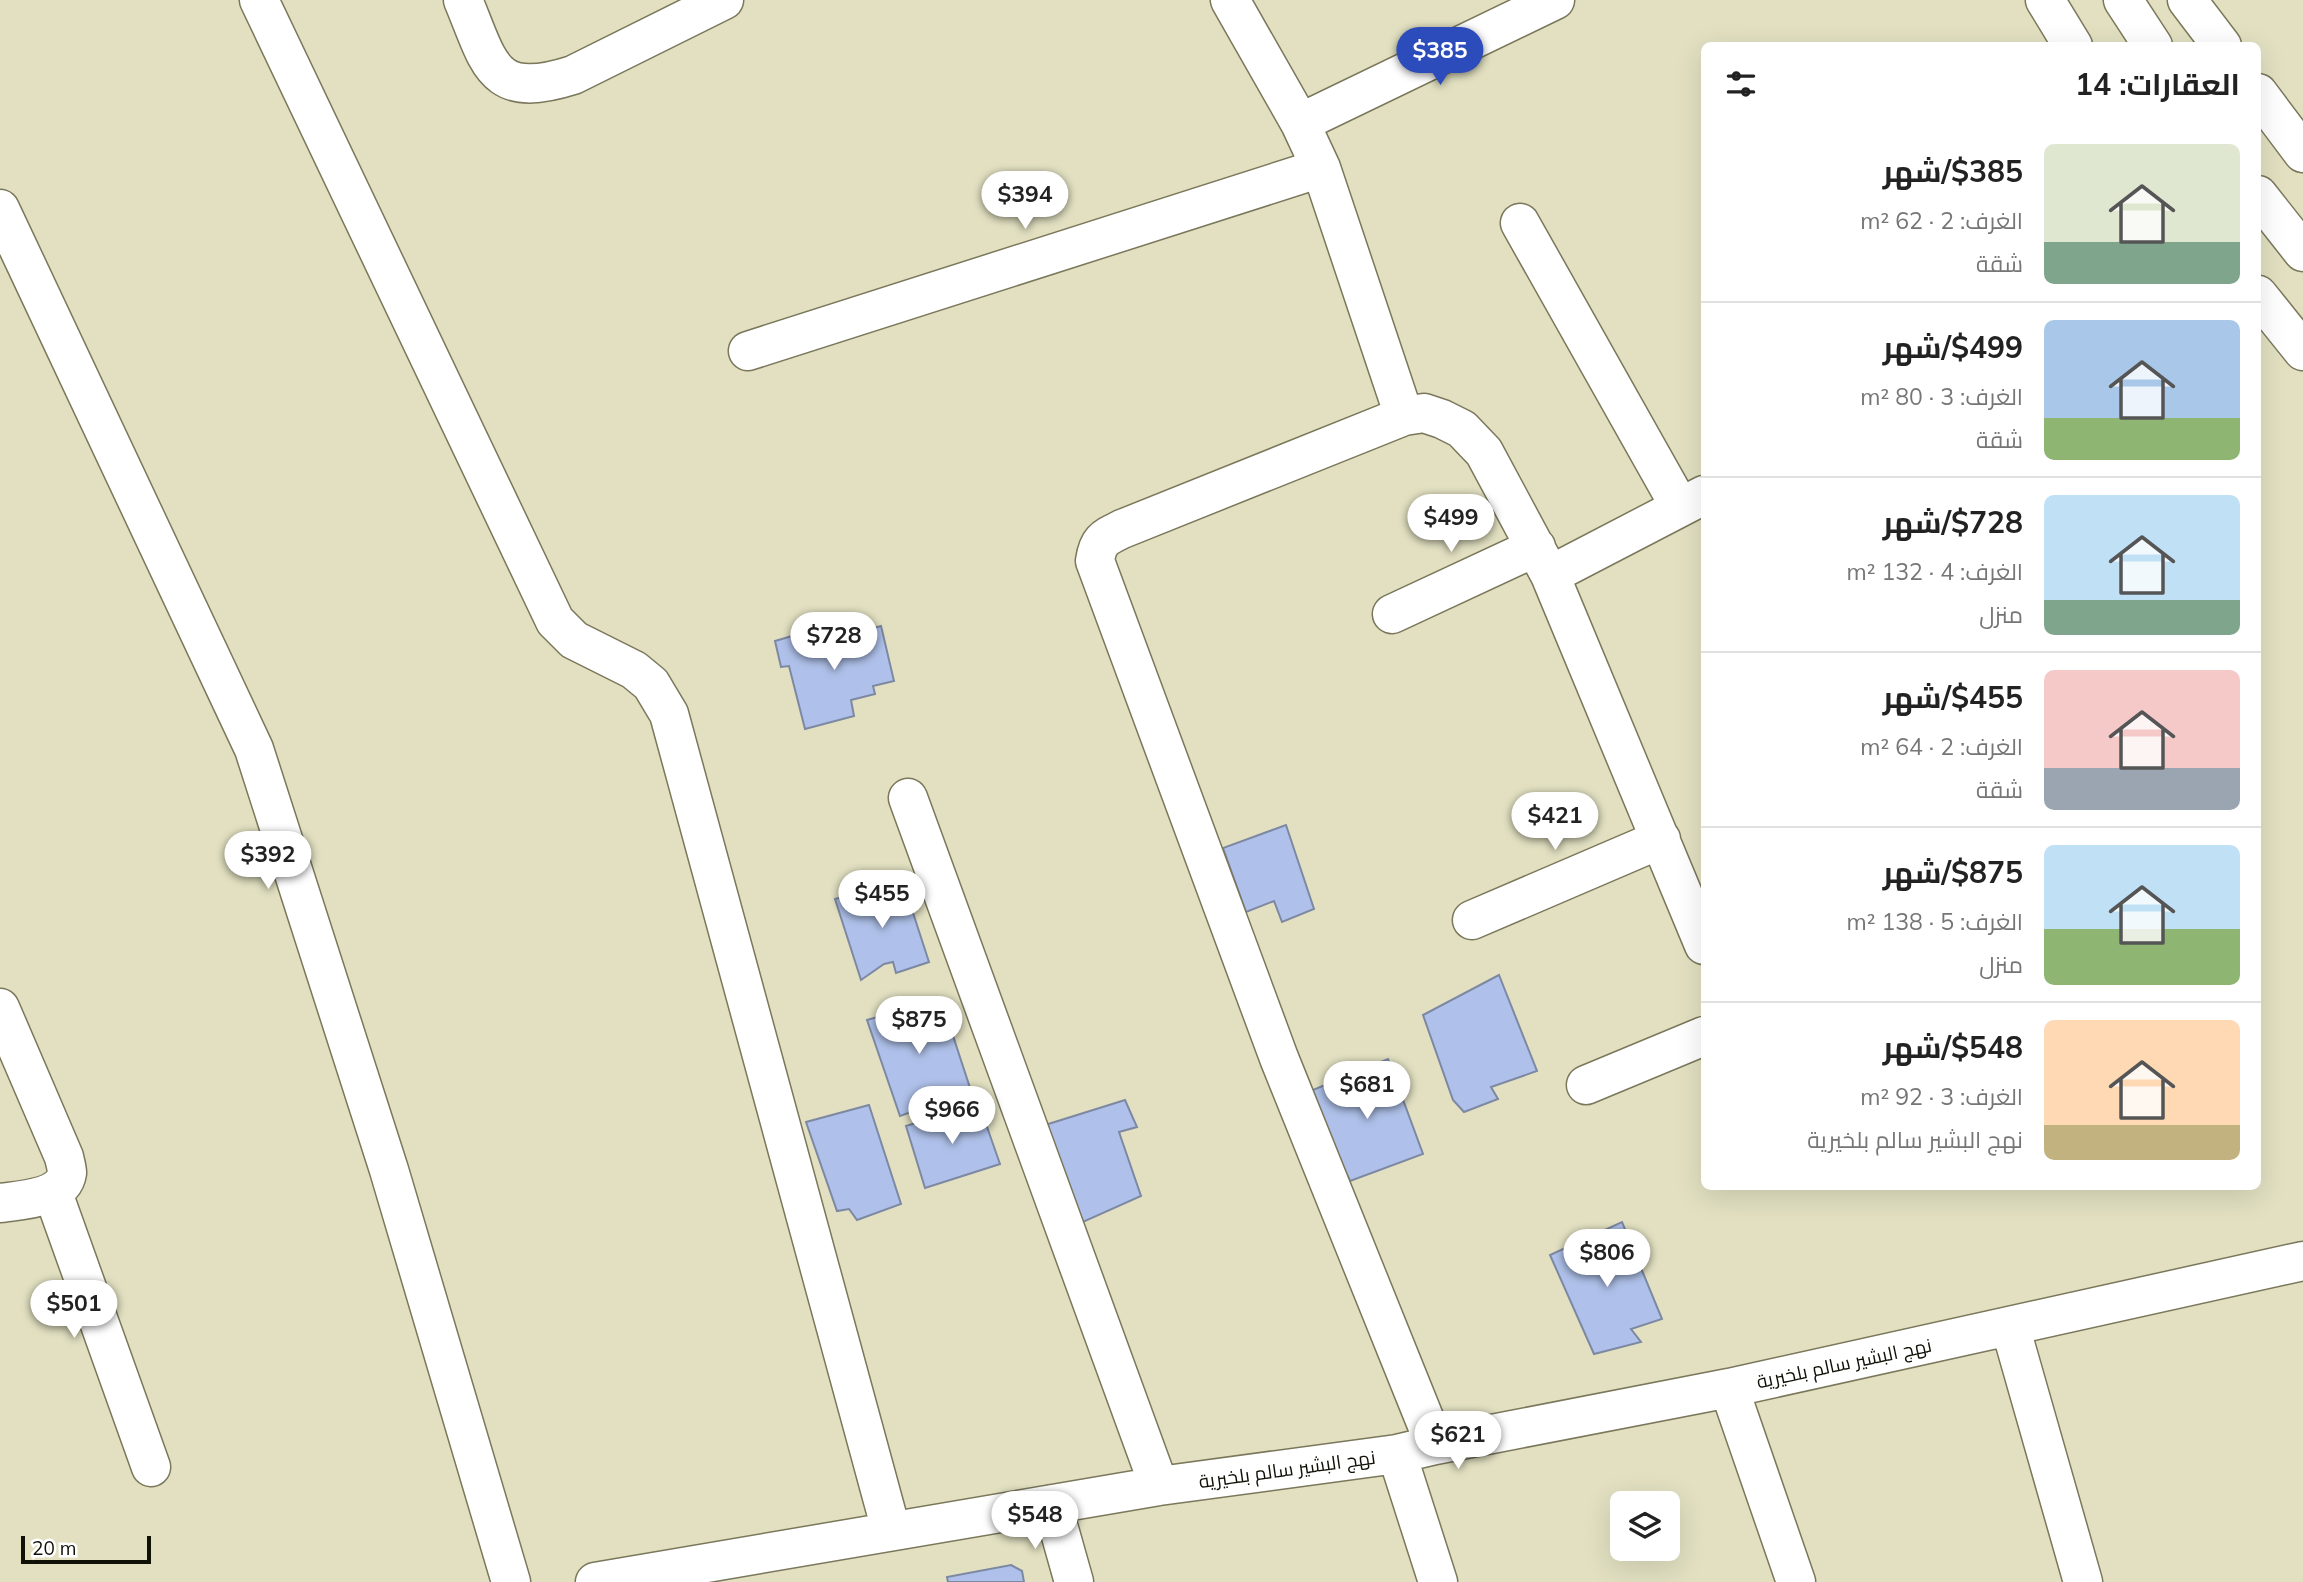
<!DOCTYPE html>
<html lang="ar">
<meta charset="utf-8">
<style>
:root{--surface:#fff;--page:#f2f2f2;--text:#222;--muted:#767676;--line:#e0e0e0;--accent:#2d4cbc}
body{margin:0;font-family:Mulish,Cairo,sans-serif;background:var(--page);color:var(--text);direction:rtl;height:100vh;display:flex;flex-direction:column;font-size:26px;white-space:nowrap}
*{box-sizing:border-box;margin:0}
p{font-size:23px;color:var(--muted)}
.icon{flex:none;width:38px;height:38px;fill:none;stroke:currentColor;stroke-width:2;stroke-linecap:round;stroke-linejoin:round}
.map{position:relative;flex:1;overflow:hidden;direction:ltr}
.sheet{position:absolute;left:1701px;top:42px;width:560px;height:1148px;display:flex;flex-direction:column;background:var(--surface);border-radius:10px;box-shadow:0 7px 28px #0002;direction:rtl}
.sheet>*{flex:none}
.buttons{position:absolute;left:1610px;top:1491px;display:grid;gap:14px}
.buttons a{display:grid;place-items:center;width:70px;height:70px;border-radius:10px;background:var(--surface);box-shadow:0 7px 28px #0002;font-size:35px}
.scale{position:absolute;left:21px;bottom:18px;width:130px;box-sizing:border-box;padding-left:7px;border:4px solid #111006;border-top:0;font-size:19px;line-height:24px;white-space:nowrap;color:#111006;-webkit-text-stroke:5px #fff;paint-order:stroke}
.price{position:absolute;translate:-50% -60px;padding:0 16px;border-radius:24px;background:#fff;color:#222;font-size:23px;line-height:46px;filter:drop-shadow(0 2px 4px #0008)}
.price::after{content:'';position:absolute;left:50%;top:42px;width:21px;height:16px;margin-left:-10px;background:inherit;clip-path:polygon(0 0,100% 0,50% 100%)}
.price.on{background:var(--accent);color:#fff}
ul{padding:0;list-style:none}
li{display:flex;align-items:center;gap:21px;height:175px;padding:0 21px}
li+li{border-top:2px solid var(--line)}
li span{display:grid;place-items:center;flex:none;width:196px;height:140px;border-radius:10px;color:#555}
li>.icon{margin-inline-start:auto}
span .icon{width:84px;height:84px;fill:#fffc;stroke-width:1}
li b{font-size:30px}
h2{display:flex;justify-content:space-between;align-items:center;height:84px;padding:0 21px;font-size:30px}
.map>svg:first-child{display:block}
</style>
<div class="map">
<svg width="2303" height="1582" viewBox="0 0 2303 1582">
<rect width="100%" height="100%" fill="#e2e0c1"/>
<!-- building -->
<path fill="#afc1ea" stroke="#7d88a2" stroke-width="2" d="M881,626L894,681L873,686L875,694L851,700L854,716L805,729L789,666L781,667L775,641L816,629L820,642Z
M1286,825L1314,909L1282,922L1274,901L1246,912L1223,848Z
M903,882L929,962L896,973L893,962L884,964L861,980L835,899Z
M1499,975L1537,1071L1491,1087L1498,1099L1464,1112L1453,1100L1423,1015Z
M941,999L971,1091L900,1116L867,1020Z
M1388,1059L1423,1154L1350,1181L1308,1092Z
M1125,1100L1137,1127L1119,1132L1141,1196L1074,1226L1042,1126Z
M979,1104L1000,1164L925,1188L906,1126Z
M869,1105L901,1204L857,1220L849,1209L837,1211L806,1122Z
M1622,1222L1662,1319L1631,1329L1641,1342L1594,1354L1550,1255Z
M1011,1565L1022,1571L1024,1582H948L947,1577Z"/>
<g fill="none" stroke-linecap="round" stroke-linejoin="round">
<!-- minor casing -->
<g stroke="#7a775b" stroke-width="41">
<path id="minor" d="M259,0L555,621L574,640L634,670L651,684L669,714L891,1530
M463,0C490,64 491,101 573,75L724,0
M1230,0L1300,123L1321,168L1404,416
M2045,0L2073,46
M1300,123L1555,0
M0,209L254,749L389,1170L511,1582
M1520,223L1680,507
M2258,295L2303,351
M748,351L1321,168
M1550,575L1704,495
M1392,614L1536,547
M908,798L1159,1486
M1472,920L1661,839
M0,1008L64,1157C65,1162 67,1168 67,1173C63,1199 20,1200 0,1203
M1586,1085L1704,1036
M53,1193L151,1467
M2010,1326L2083,1582
M1729,1388L1796,1582
M1435,1445L1279,1058L1095,561C1098,540 1104,538 1122,529L1404,416L1424,413L1442,419L1462,429L1484,452L1550,575L1704,945
M1397,1454L1438,1582
M1052,1504L1074,1582
M595,1582L1159,1486L1397,1454L1435,1445L1729,1388L2303,1261"/>
</g>
<!-- tertiary casing -->
<g stroke="#7a775b" stroke-width="41">
<path id="tertiary" d="M2123,0L2153,46
M2187,0L2222,46
M2258,93L2303,153
M2258,195L2303,252"/>
</g>
<!-- minor -->
<use href="#minor" stroke="#fff" stroke-width="38"/>
<!-- tertiary -->
<use href="#tertiary" stroke="#fff" stroke-width="38"/>
</g>
<g text-anchor="middle" stroke-width="5" stroke-linejoin="round" paint-order="stroke">
<!-- street labels -->
<g font-size="19" fill="#111006" stroke="#fff">
<text transform="translate(1844 1363) rotate(-12)" y="7">نهج البشير سالم بلخيرية</text>
<text transform="translate(1287 1469) rotate(-8)" y="7">نهج البشير سالم بلخيرية</text>
</g>
</g>
</svg>
<div class="buttons">
<a><svg class="icon" aria-label="layers" viewBox="0 0 24 24"><path d="M12 4l9 5-9 5-9-5zM3 14l9 5 9-5"/></svg></a>
</div>
<div class="scale">20 m</div>
<b class="price on" style="left:1440px;top:87px">$385</b>
<b class="price" style="left:1025px;top:231px">$394</b>
<b class="price" style="left:1451px;top:554px">$499</b>
<b class="price" style="left:834px;top:672px">$728</b>
<b class="price" style="left:1555px;top:852px">$421</b>
<b class="price" style="left:268px;top:891px">$392</b>
<b class="price" style="left:882px;top:930px">$455</b>
<b class="price" style="left:919px;top:1056px">$875</b>
<b class="price" style="left:1367px;top:1121px">$681</b>
<b class="price" style="left:952px;top:1146px">$966</b>
<b class="price" style="left:1607px;top:1289px">$806</b>
<b class="price" style="left:74px;top:1340px">$501</b>
<b class="price" style="left:1458px;top:1471px">$621</b>
<b class="price" style="left:1035px;top:1551px">$548</b>
<section class="sheet">
<h2>العقارات: 14<svg class="icon" aria-label="filters" viewBox="0 0 24 24"><path d="M4 7h16M4 17h16"/><circle cx="9" cy="7" r="2"/><circle cx="15" cy="17" r="2"/></svg></h2>
<ul>
<li><span style="background:linear-gradient(#dfe7d0 70%,#7fa58c 0)"><svg class="icon" aria-label="home" viewBox="0 0 24 24"><path d="M3 11l9-7 9 7M6 9v11h12V9"/></svg></span><div><b>$385/شهر</b><p>الغرف: 2 · 62 m²</p><p>شقة</p></div></li>
<li><span style="background:linear-gradient(#a9c7e8 70%,#8fb573 0)"><svg class="icon" aria-label="home" viewBox="0 0 24 24"><path d="M3 11l9-7 9 7M6 9v11h12V9"/></svg></span><div><b>$499/شهر</b><p>الغرف: 3 · 80 m²</p><p>شقة</p></div></li>
<li><span style="background:linear-gradient(#bfe0f5 75%,#7fa58c 0)"><svg class="icon" aria-label="home" viewBox="0 0 24 24"><path d="M3 11l9-7 9 7M6 9v11h12V9"/></svg></span><div><b>$728/شهر</b><p>الغرف: 4 · 132 m²</p><p>منزل</p></div></li>
<li><span style="background:linear-gradient(#f6c9c9 70%,#9aa5b1 0)"><svg class="icon" aria-label="home" viewBox="0 0 24 24"><path d="M3 11l9-7 9 7M6 9v11h12V9"/></svg></span><div><b>$455/شهر</b><p>الغرف: 2 · 64 m²</p><p>شقة</p></div></li>
<li><span style="background:linear-gradient(#bfe0f5 60%,#8fb573 0)"><svg class="icon" aria-label="home" viewBox="0 0 24 24"><path d="M3 11l9-7 9 7M6 9v11h12V9"/></svg></span><div><b>$875/شهر</b><p>الغرف: 5 · 138 m²</p><p>منزل</p></div></li>
<li><span style="background:linear-gradient(#ffd9b3 75%,#c2b280 0)"><svg class="icon" aria-label="home" viewBox="0 0 24 24"><path d="M3 11l9-7 9 7M6 9v11h12V9"/></svg></span><div><b>$548/شهر</b><p>الغرف: 3 · 92 m²</p><p>نهج البشير سالم بلخيرية</p></div></li>
</ul>
</section>
</div>
